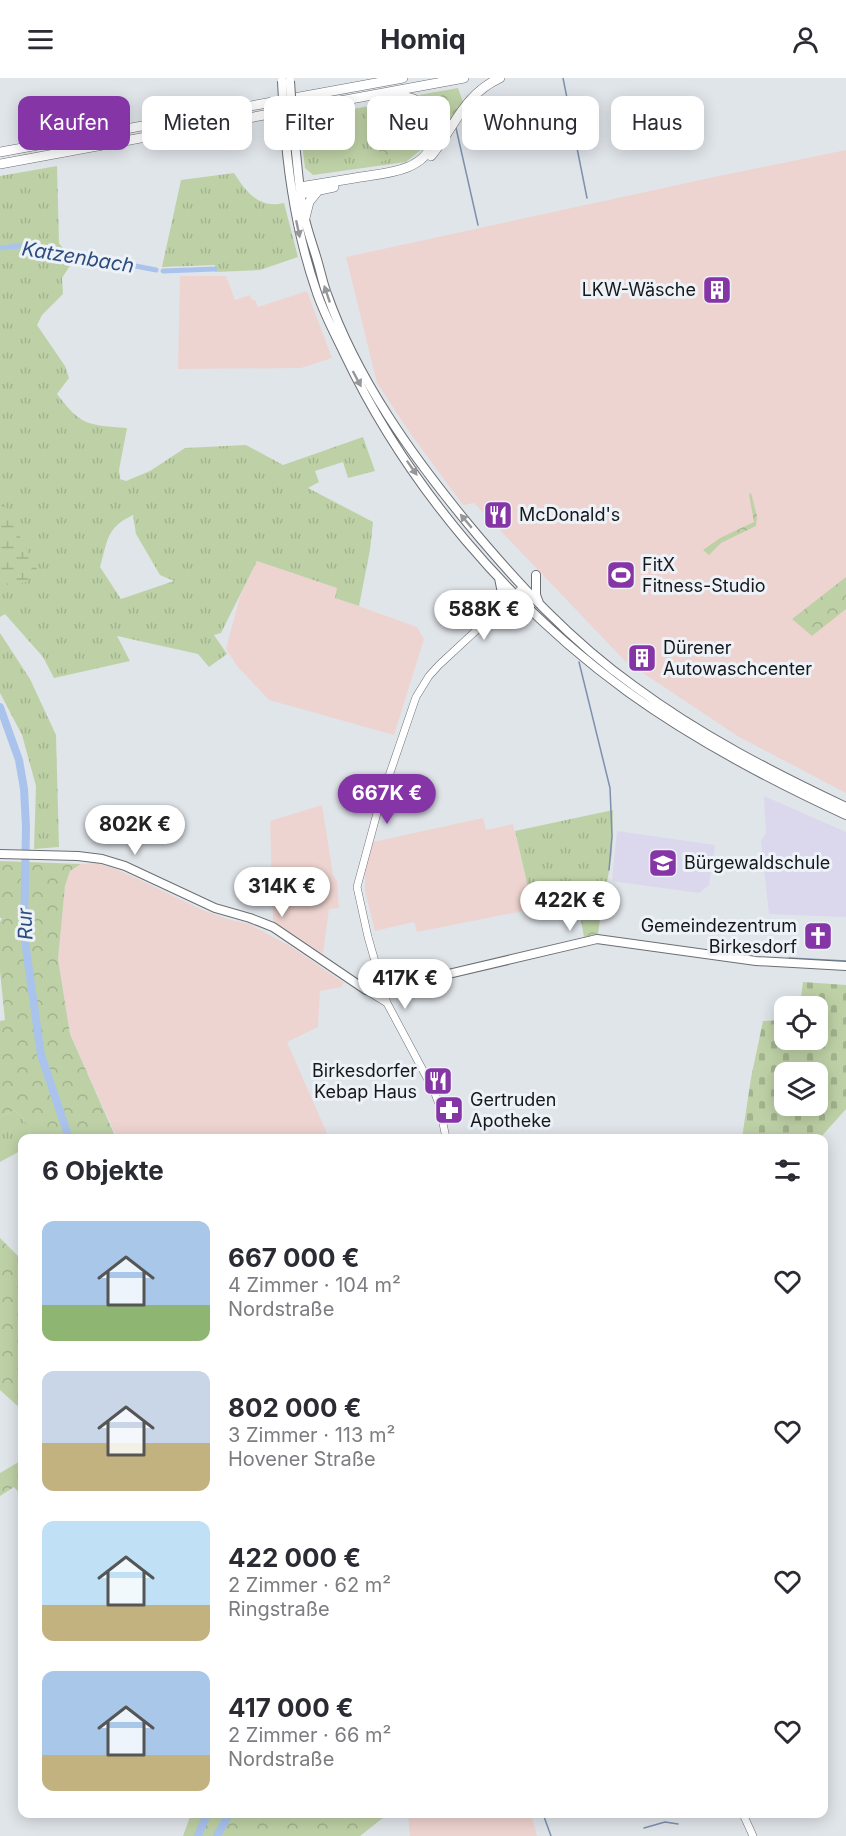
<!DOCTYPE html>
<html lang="de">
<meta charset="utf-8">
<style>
:root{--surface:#fff;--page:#f2f2f3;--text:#2b2b33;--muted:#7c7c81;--accent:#8535a5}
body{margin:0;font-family:Inter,sans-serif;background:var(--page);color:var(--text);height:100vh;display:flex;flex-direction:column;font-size:22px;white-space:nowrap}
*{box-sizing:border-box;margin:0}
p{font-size:20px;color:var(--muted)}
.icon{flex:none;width:33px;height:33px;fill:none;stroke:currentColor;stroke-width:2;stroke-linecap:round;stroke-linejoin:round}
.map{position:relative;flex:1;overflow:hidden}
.drawer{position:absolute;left:18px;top:1056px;width:810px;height:684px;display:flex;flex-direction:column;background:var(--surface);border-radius:12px;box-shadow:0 3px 15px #0003}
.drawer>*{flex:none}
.guide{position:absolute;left:18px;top:18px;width:810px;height:54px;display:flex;gap:12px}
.fabs{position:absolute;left:774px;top:918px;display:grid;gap:12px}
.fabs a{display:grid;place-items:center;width:54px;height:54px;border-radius:12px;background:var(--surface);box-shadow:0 3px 15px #0003;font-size:30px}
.price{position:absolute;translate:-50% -51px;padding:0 14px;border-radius:21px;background:#fff;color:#222;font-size:20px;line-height:39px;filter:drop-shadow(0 2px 3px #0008)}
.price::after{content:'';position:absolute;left:50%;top:36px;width:18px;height:14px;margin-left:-9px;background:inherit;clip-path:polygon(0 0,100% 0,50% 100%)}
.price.active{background:var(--accent);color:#fff}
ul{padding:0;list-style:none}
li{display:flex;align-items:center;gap:18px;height:150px;padding:0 24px}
li span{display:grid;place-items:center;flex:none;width:168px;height:120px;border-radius:12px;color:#555}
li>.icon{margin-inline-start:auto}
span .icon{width:72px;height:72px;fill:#fffc;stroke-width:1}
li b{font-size:26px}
h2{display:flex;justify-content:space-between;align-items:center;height:72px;padding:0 24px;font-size:26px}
.tag{padding:0 21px;border-radius:12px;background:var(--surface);box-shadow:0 3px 15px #0003;font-size:21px;line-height:54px}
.tag.active{background:var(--accent);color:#fff}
header{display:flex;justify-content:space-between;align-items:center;height:78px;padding:0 24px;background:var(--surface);font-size:27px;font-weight:700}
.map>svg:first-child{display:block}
</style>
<header><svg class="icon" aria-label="menu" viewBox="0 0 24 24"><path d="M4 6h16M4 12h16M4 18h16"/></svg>Homiq<svg class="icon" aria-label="person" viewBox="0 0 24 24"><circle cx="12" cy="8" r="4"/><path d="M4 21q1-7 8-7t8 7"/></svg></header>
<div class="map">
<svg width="846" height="1758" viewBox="0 0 846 1758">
<defs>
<pattern id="grass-tufts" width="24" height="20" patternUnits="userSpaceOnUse" patternTransform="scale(1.5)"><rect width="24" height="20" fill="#bed1a6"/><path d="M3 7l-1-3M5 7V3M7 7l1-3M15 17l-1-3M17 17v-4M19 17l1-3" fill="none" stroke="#a3b38e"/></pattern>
<pattern id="forest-crowns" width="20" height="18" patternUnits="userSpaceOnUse" patternTransform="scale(1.5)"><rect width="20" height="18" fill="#bed1a6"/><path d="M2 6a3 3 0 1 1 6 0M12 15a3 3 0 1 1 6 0" fill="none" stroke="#a3b38e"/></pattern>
<pattern id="wetland-marsh" width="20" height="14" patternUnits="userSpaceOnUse" patternTransform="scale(1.5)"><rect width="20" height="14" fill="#bed1a6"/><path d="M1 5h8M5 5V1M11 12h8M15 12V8" fill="none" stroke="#a3b38e"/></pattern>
<pattern id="cemetery-stones" width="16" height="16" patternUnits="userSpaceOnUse" patternTransform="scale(1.5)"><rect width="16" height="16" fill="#bed1a6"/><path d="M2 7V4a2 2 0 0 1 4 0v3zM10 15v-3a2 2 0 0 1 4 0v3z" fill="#a3b38e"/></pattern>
</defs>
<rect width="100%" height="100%" fill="#e0e5ea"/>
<!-- industrial -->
<path fill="#eed4d0" d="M846,72V715L739,659L625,583L474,425L463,427L410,355L377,305L346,179L719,98Z
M180,198H226L235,222L250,217L252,222H255L258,229L307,213L332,280L301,290L178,291Z
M257,483L338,510L336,520L417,549L424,561L394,657L269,622L237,588L226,571L240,518Z
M322,727L333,797L337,803L339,830L329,831L323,876L273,843L270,743Z
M483,740L486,752L513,746L533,831L417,854L414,844L375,853L365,813V794L373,764Z
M95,785L113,790L138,801L200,831L227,841L249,846L290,868L344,905L341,909L320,913L318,949L287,964L329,1060H117L70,956L58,880L65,808L70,793L81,786Z
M408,1736H531L537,1758H410Z"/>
<!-- education -->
<path fill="#dbd7ed" d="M764,718L846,754V839L769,836L761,763L766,755Z
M617,753L715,767L709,807L699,815L612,803Z"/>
<!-- grass -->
<path fill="url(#grass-tufts)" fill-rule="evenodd" d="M397,23L411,26L423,35L428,52L423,70L406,84L313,97L305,90L300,48L342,33Z
M57,88L59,165L73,183L62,200L63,216L42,237L37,247L65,288L69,300L57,316C81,348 88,347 127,350L119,392L120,401L126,403L150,393L185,370L246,367L283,387L363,359L375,393L348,400L343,384L315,393L319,404L308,410L373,444L370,472L359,528L335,520L337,510L257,483L221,555L214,557L227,576L209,589L198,576L117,558L130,583L54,600L43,579L5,536L0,539V98ZM133,437L136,456L160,497L174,503L121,521L100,489C108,462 106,450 133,437Z
M234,95C246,114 259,131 284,125L298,179L260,192L215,194V187L162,189L181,102Z
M0,555L30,601L56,657L59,769L34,771L36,708L22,657L0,615Z
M613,732L612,776L605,816L533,831L515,753Z
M13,1033C25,1036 28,1050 33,1060H22V1072L0,1084V1039Z"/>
<!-- forest -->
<path fill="url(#forest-crowns)" d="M458,10L463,24L440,61C439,39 434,33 419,17Z
M394,51L416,52L418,64L404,77L377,85L381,66Z
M751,415L757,438L756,448L721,465L709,477L703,472L720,460L754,444L749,416Z
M846,499V531L812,558L792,541Z
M0,783L81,786L70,793L65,808L58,881L70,956L116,1060H33C28,1050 25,1036 13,1033L0,1039V943L5,942L0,893V844L2,840H0Z
M602,827L598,856L584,859L579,832Z
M0,1160L22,1182V1332L0,1312Z
M22,1382V1418L14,1409L0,1418V1395Z
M191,1736H388L360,1758H183Z"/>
<!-- wetland -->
<path fill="url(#wetland-marsh)" d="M0,421L37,491L26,504L8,507L0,503Z"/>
<!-- cemetery -->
<path fill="url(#cemetery-stones)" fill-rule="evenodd" d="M803,904L846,907V1031L820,1060H742L751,1000L763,943L784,942V962H818V928H800ZM784,994H818V1028H784Z"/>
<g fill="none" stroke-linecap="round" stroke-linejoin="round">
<!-- stream -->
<path stroke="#7e90ae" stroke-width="1.5" d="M563,0L587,120
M456,50L478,147
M579,584L610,710L612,758L609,792
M789,880L846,883
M543,1736L551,1758
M644,1750L665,1744L678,1746"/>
<!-- canal -->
<path stroke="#aac3ed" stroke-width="5" d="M0,170L28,167L156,192
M163,193L215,191"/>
<!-- river -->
<path stroke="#aac3ed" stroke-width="8" d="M0,629L19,682L24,711L26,749L24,856L41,977L69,1060
M198,1758L207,1736
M217,1758L229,1736"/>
<!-- minor casing -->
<g stroke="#6b6f74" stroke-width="8">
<path id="minor" d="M366,912L387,925
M446,1060L439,1026L434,1013L387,925L368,859L357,809L380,724L416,619L429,598L439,587L522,510
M743,1736L753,1758"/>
</g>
<!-- major casing -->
<g stroke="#6b6f74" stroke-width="10">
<path id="major" d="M284,41C288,99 297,157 316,212C323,234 335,256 345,277C408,409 510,528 628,614C696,663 770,702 846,737
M293,49C297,77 298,105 303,132C306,150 313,167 318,185C321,195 323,206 327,216C357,301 412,378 469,447C518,506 571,563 634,608C700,657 772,694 846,729
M536,497V517L539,525
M496,534L502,515L499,500
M0,776L78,778L102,781L125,788L215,830L250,840L273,849L366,912L372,914L597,861L756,883L846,888"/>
</g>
<!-- highway casing -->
<g stroke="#6b6f74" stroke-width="10">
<path id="highway" d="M0,74L403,0
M431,78C455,49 463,17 500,0
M0,86L464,0
M300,109C319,106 337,103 355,100C382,95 424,95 433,63C435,54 434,44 430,36C422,20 407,18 390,18
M301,116L334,109
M305,140L309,124L317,114"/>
</g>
<!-- minor -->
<use href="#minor" stroke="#fff" stroke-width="7"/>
<!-- major -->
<use href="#major" stroke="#fff" stroke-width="8"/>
<!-- highway -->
<use href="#highway" stroke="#fff" stroke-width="9"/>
<!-- major-bridge casing -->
<g stroke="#6b6f74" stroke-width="10" stroke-linecap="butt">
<path id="major-bridge" d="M282,3L284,41
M290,3L293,49"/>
</g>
<!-- major-bridge -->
<use href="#major-bridge" stroke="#fff" stroke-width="8"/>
</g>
<!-- one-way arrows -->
<defs><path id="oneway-solid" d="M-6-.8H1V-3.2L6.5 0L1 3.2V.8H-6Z" transform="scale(1.5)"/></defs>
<g fill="#969798">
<use href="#oneway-solid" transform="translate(298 151) rotate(78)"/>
<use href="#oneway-solid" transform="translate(327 216) rotate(-109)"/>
<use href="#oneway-solid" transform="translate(357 301) rotate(62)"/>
<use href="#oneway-solid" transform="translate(412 390) rotate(55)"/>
<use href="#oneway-solid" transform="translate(466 443) rotate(-130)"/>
</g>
<!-- icons -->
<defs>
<g id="building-square" transform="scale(1.5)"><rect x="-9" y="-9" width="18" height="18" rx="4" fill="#8535a5" stroke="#edf2f8"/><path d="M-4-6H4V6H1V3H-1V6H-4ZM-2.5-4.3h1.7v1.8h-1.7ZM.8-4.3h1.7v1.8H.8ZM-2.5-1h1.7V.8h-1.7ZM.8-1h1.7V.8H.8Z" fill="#fff"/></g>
<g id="restaurant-square" transform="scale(1.5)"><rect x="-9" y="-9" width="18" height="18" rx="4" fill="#8535a5" stroke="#edf2f8"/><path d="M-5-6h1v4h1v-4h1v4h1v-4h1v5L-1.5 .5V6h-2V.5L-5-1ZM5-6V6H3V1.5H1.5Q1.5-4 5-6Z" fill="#fff"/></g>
<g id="stadium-square" transform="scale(1.5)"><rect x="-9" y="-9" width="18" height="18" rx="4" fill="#8535a5" stroke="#edf2f8"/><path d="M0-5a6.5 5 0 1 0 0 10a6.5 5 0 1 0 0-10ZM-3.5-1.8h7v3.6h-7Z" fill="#fff"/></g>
<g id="school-square" transform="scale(1.5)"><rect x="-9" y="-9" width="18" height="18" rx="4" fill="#8535a5" stroke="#edf2f8"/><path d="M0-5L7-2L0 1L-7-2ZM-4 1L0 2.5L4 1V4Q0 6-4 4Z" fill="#fff"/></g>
<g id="church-square" transform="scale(1.5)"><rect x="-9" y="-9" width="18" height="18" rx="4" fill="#8535a5" stroke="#edf2f8"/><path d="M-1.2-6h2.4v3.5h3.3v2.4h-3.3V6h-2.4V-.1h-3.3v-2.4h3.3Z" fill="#fff"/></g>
<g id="pharmacy-square" transform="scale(1.5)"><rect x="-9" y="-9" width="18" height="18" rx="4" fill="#8535a5" stroke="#edf2f8"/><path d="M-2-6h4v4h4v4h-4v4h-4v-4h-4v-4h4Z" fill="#fff"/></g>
</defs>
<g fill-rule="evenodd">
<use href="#building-square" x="717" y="212"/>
<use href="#restaurant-square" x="498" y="437"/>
<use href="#stadium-square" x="621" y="497"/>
<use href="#building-square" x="642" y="580"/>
<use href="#school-square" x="663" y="785"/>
<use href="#church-square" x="818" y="858"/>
<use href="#restaurant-square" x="438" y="1003"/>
<use href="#pharmacy-square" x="449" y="1032"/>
</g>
<g text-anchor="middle" stroke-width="6" stroke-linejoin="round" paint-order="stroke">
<!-- poi labels -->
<g font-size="18" fill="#16181a" stroke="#edf2f8" text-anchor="start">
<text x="696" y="218" text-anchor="end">LKW-Wäsche</text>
<text x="519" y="443">McDonald's</text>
<text x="642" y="493">FitX<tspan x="642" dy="21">Fitness-Studio</tspan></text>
<text x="663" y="576">Dürener<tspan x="663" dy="21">Autowaschcenter</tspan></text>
<text x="684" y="791">Bürgewaldschule</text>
<text x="797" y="854" text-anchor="end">Gemeindezentrum<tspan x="797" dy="21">Birkesdorf</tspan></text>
<text x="417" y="999" text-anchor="end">Birkesdorfer<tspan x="417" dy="21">Kebap Haus</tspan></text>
<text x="470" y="1028">Gertruden<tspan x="470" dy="21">Apotheke</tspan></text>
</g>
<!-- water labels -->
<g font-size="20" font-style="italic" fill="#2c4b7f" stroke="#edf2f8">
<text transform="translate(78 179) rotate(9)" y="7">Katzenbach</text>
<text transform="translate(25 846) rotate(-92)" y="7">Rur</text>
</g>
</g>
</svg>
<div class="fabs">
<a><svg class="icon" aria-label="locate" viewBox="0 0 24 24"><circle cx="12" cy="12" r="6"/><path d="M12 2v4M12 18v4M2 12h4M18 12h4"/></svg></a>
<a><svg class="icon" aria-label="layers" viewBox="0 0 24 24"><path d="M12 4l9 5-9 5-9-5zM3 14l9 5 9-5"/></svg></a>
</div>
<b class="price" style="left:484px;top:563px">588K €</b>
<b class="price active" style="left:387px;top:747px">667K €</b>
<b class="price" style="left:135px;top:778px">802K €</b>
<b class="price" style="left:282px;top:840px">314K €</b>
<b class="price" style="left:570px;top:854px">422K €</b>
<b class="price" style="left:405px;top:932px">417K €</b>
<div class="guide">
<a class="tag active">Kaufen</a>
<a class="tag">Mieten</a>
<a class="tag">Filter</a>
<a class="tag">Neu</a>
<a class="tag">Wohnung</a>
<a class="tag">Haus</a>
</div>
<section class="drawer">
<h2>6 Objekte<svg class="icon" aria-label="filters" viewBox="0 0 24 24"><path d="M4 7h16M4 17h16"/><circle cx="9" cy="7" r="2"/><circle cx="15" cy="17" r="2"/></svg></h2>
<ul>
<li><span style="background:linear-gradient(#a9c7e8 70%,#8fb573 0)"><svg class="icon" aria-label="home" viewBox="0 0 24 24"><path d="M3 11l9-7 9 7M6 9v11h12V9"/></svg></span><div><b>667 000 €</b><p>4 Zimmer · 104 m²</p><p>Nordstraße</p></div><svg class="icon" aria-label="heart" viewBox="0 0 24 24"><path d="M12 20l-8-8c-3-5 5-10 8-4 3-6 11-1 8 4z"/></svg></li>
<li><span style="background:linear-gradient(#c9d6e8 60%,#c2b280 0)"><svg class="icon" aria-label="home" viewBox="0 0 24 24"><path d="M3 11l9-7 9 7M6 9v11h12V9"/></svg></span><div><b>802 000 €</b><p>3 Zimmer · 113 m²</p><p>Hovener Straße</p></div><svg class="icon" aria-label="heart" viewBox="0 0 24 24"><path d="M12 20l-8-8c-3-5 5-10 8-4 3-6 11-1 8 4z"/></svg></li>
<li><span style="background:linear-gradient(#bfe0f5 70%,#c2b280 0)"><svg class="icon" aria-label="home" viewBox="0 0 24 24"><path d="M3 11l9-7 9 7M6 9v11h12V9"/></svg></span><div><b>422 000 €</b><p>2 Zimmer · 62 m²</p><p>Ringstraße</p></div><svg class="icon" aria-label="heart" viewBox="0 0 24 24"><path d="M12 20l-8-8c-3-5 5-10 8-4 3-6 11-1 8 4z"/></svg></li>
<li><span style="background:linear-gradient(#a9c7e8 70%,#c2b280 0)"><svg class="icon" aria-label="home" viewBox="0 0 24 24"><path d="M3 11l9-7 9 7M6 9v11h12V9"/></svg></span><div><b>417 000 €</b><p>2 Zimmer · 66 m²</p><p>Nordstraße</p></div><svg class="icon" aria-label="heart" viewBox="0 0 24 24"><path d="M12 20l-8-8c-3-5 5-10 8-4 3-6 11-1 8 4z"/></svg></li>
</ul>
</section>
</div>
